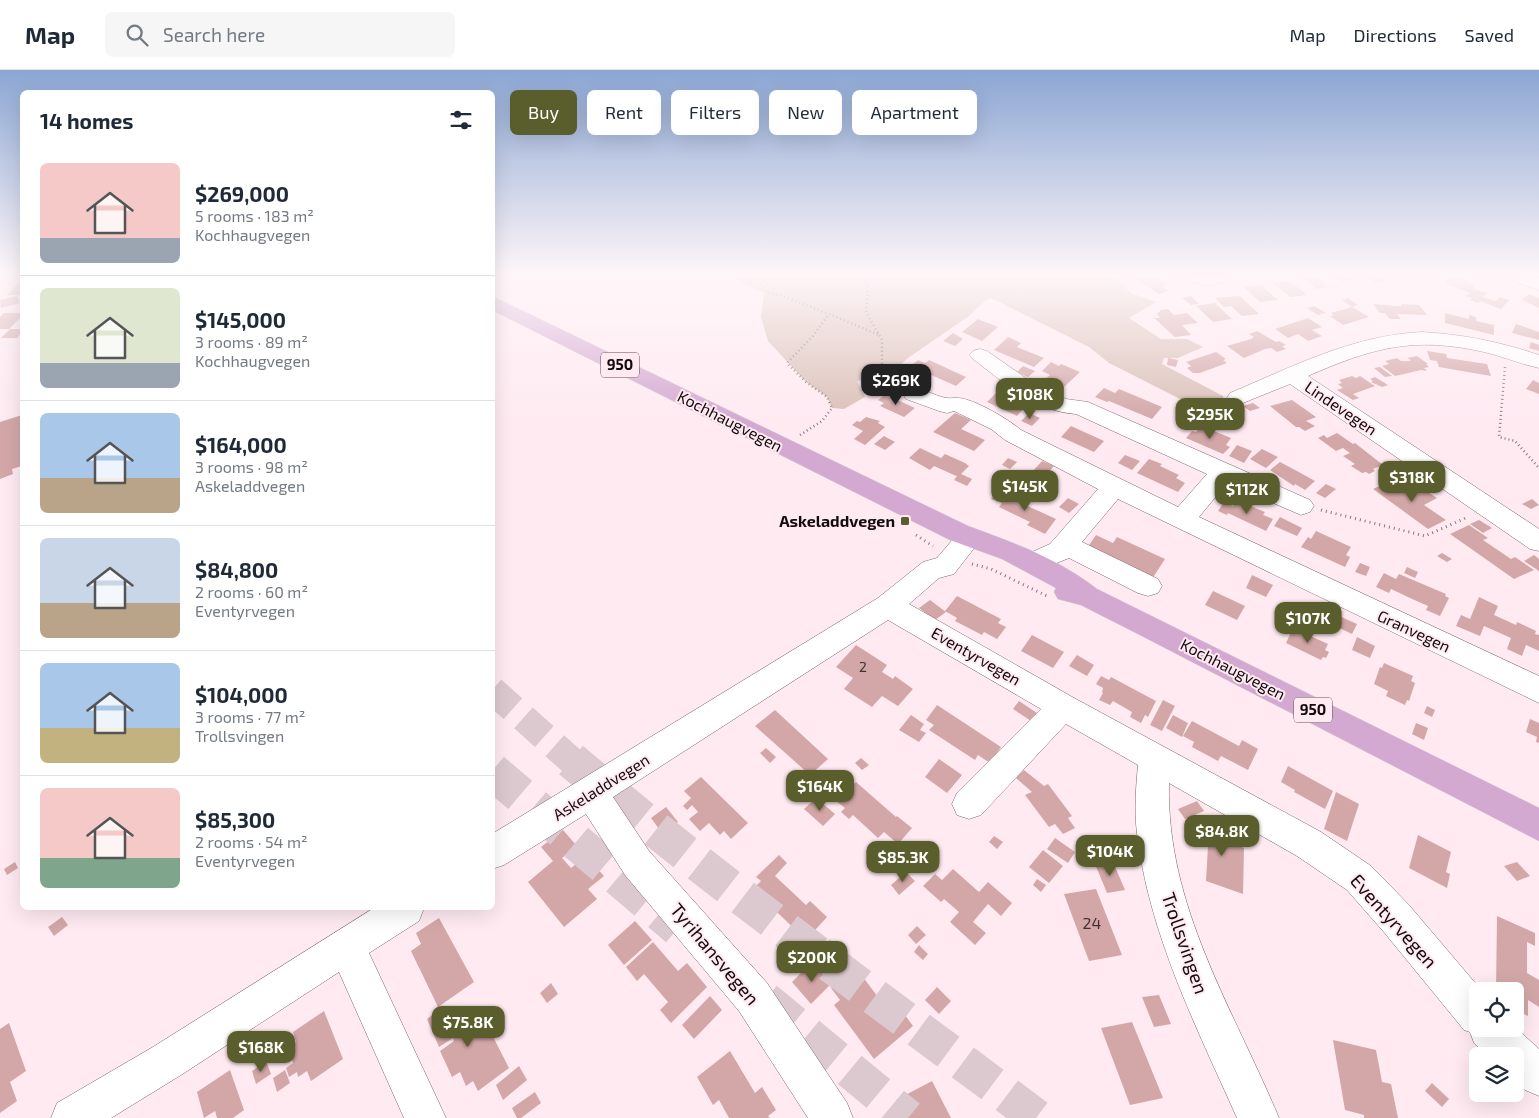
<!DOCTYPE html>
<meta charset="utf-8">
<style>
:root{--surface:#fff;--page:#f6f6f7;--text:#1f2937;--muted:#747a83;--line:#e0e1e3;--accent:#595e2c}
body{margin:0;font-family:"Exo 2",sans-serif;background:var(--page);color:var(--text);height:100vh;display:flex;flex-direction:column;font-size:19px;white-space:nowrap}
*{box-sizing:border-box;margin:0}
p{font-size:16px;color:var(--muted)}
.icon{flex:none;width:28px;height:28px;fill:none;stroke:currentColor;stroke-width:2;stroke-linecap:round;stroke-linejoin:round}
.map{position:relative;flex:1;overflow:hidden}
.panel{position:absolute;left:20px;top:20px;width:475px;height:820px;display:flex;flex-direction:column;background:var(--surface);border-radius:8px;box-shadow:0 5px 20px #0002}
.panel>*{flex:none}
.top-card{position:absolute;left:510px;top:20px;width:475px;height:45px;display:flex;gap:10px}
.fabs{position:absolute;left:1469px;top:912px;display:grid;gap:10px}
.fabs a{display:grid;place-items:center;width:55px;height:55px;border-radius:8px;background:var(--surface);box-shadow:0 5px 20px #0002;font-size:25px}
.price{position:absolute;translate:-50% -42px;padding:0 11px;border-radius:10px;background:var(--accent);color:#fff;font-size:16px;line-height:32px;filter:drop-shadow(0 1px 2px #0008)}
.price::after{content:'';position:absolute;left:50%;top:30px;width:15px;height:11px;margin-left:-8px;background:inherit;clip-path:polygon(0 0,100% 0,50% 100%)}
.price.selected{background:#222;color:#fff}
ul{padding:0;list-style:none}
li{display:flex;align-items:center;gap:15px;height:125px;padding:0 20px}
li+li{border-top:1px solid var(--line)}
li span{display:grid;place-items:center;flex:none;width:140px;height:100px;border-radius:8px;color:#555}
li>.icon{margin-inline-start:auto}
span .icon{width:60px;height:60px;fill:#fffc;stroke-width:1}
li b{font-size:21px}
h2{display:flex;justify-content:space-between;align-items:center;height:60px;padding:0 20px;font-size:21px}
.pill{padding:0 18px;border-radius:8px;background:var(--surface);box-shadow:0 5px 20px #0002;font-size:18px;line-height:45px}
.pill.selected{background:var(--accent);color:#fff}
header{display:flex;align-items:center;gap:30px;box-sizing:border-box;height:70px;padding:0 25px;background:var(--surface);border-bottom:1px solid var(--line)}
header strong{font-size:24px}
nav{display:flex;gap:28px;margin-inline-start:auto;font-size:18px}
.search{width:350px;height:45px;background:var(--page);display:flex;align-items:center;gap:12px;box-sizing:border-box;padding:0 18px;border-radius:8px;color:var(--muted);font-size:19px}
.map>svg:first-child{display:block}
</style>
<header>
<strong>Map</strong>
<div class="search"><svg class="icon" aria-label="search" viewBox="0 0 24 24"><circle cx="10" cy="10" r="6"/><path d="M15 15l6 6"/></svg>Search here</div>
<nav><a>Map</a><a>Directions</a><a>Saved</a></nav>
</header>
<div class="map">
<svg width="1539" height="1048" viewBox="0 0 1539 1048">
<rect width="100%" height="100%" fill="#ffeaf2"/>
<!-- green -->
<path fill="#d9bfb6" d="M729,206H1113L1131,223L1156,232L1129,248L1161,269H1187L1203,277L1178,288H1164L1162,294L1223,326L1224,334L1211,339L1186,332L1109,293L1089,277L991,228L985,231L969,246L908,288L881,312L871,308L857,311L865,327L844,339L832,338L827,327L806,312L768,271L761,247L764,223Z"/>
<!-- building -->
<path fill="#d3a7a8" d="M1131,206H1154L1164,213L1166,215L1162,216L1169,221L1159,224Z
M1301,206H1317L1330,217L1317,219Z
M1334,206H1352L1355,209L1341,212Z
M1366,206H1383L1389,211L1375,213Z
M1468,206L1464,210L1476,216L1474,219L1487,223L1483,227L1496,231L1500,227L1509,230L1501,239L1480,231L1478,233L1470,230L1472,228L1465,226L1470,223L1444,213L1450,207Z
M22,211V225H7L13,219H12Z
M1290,211L1307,225L1290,227L1273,213Z
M1261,215L1278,230L1260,232L1244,217Z
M1529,224L1539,228V238L1522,230Z
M17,226L20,233L1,238L0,230Z
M1191,226L1199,234L1191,235L1182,228Z
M1240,226L1259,244L1242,246L1231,236L1224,237L1215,228Z
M1348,228L1358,235L1352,237L1342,230Z
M1215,233L1232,249L1213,252L1196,236Z
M1373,234L1397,236H1402L1401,234L1419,235L1427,245L1397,244L1401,249H1390L1385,243H1380Z
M1314,236L1326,243L1318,245L1307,238Z
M1352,237L1369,247L1343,255L1330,246L1334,245L1331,243Z
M1168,239L1174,245L1187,243L1198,253L1182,255L1191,265L1175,267L1154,248H1160L1157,244L1161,240Z
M4,243H22V246L9,259H0V247Z
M1445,243L1469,249V245L1476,247V251L1494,255V265L1445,253Z
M1308,248L1322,257L1312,260L1322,266L1308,271L1298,264L1288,268L1275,259Z
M978,249L998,257L982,271L962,262Z
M1516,254L1539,262V270L1512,263Z
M10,259H22V262L17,268H1Z
M1257,261L1276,272L1279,271L1286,275L1282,276L1286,279L1277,282L1271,278L1265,279L1244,288L1227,276L1251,269L1254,267L1249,264Z
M953,263L963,269L955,276L943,271Z
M1008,267L1021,273L1017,277L1044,288L1034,297L994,280Z
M1531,272L1539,275V281L1529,278Z
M1427,281L1446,284L1447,288L1487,294L1491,306L1439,297L1437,291L1430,290Z
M1216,282L1226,289L1223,290L1227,293L1200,303H1193L1187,298L1191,296L1186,292Z
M1417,286L1428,294H1426L1429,297L1424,298L1427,301L1421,300L1395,306L1382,296L1389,294L1385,291L1397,288L1401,291H1409L1411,290L1407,288Z
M1168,288L1178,290L1176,297L1167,295Z
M918,290L925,293L929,290L966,307L956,316L918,299L920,297L913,294Z
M1051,292L1059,296L1061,294L1080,302L1063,318L1044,310L1050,305L1042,301Z
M1023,296L1035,301L1028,307L1017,302Z
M1380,297L1392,306L1385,307L1374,298Z
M1352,306L1356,308L1360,306L1375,316L1353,324L1359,328L1353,330L1337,320L1343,318L1338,314L1342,313L1339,310Z
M1375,307L1388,315L1382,317L1371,312L1373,311L1370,309Z
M1533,310L1539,313V324L1526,319Z
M1104,318L1115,323L1119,319L1162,337L1152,349L1109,331L1107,332L1095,327Z
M996,323L1026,336L1017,346L987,332Z
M885,325L891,327L915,338L904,347L880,336L884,333L878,330Z
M1292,330L1316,347L1306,351L1315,356L1305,361L1299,357H1296L1270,336Z
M1253,333L1260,338L1250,341L1243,336Z
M955,343L971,350L961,359L985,370L974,381L933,362Z
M1029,343L1040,348L1032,356L1021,351Z
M22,345V396L12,399L13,404L0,409V352Z
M866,347L880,351L878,353L885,357L865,375L854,369L863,361L852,355L857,351L860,352Z
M1071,356L1104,371L1094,382L1061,367Z
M1202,356L1231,368L1226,375L1230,377L1223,384L1186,368L1192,361L1196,362Z
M1337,363L1353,374L1355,373L1383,395L1373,399L1375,401L1369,404L1366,402L1362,403L1351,396L1355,394L1343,386L1350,383L1343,378L1336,381L1318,368L1324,365L1327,368Z
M884,366L895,372L885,380L874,374Z
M1237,375L1252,381L1244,393L1229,386Z
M920,378L941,388L945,384L965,393L969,396L961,404L972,409L967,416L954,410L957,406L954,405L934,396L930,400L909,388Z
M1262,379L1278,387L1266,398L1250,389Z
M1125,385L1140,391L1132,400L1118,393Z
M1008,388L1017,392L1010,399L1002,395Z
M1149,389L1162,394L1160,396L1179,405L1176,408L1185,413L1178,422L1137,403Z
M1042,391L1054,396L1045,406L1033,401Z
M1280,392L1297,401L1315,411L1305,420L1295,414L1294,416L1270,400Z
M1390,411L1406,422L1419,416L1437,428L1424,435L1446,450L1428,459L1373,419Z
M1326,414L1336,419L1325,428L1316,423Z
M998,420L1009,425L1008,427L1056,449L1045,464L1027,455L1030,452L999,437L1002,433L991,429Z
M1068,428L1079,434L1069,443L1059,437Z
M1532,429L1539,435L1531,439L1522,434Z
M1224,432L1233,436L1236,432L1247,437L1248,435L1265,442L1263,445L1273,449L1266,461L1228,443L1227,445L1218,441Z
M1280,447L1302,458L1297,466L1274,456Z
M1479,450L1492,458L1483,463L1470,454Z
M1469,455L1488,468L1483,470L1511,489L1515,487L1534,500L1514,509L1450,464Z
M1316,461L1351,477L1346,485L1350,487L1345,497L1301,477L1308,467L1311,469Z
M1096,465L1113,473L1117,467L1165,489L1152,509L1087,478Z
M1442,483L1452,489L1447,492L1437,486Z
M1534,485L1539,489V501L1524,491Z
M1360,493L1370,497L1366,506L1355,502Z
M1407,497L1418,502L1415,508L1404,503Z
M1384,503L1396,509L1399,504L1446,524L1445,526L1449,528L1440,546L1426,540L1428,536L1410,528L1391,519L1389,523L1376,517Z
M1252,505L1273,515L1266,527L1246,518Z
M1213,521L1245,536L1237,550L1205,535Z
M957,526L1001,549L998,553L1006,557L997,569L984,562L982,565L955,551L957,548L945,541Z
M1479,527L1498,536L1494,545L1516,555L1517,552L1536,561L1535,564L1539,565V581L1526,575L1522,586L1507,579L1511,568L1484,556L1480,566L1456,556L1461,545L1470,549Z
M930,530L946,542L935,550L919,538Z
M1339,546L1357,554L1352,564L1335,556Z
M1293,558L1328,574L1325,580L1329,582L1326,588L1323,587L1321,590L1286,573Z
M1032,565L1064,582L1053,598L1021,581Z
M1357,567L1375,576L1370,588L1352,580Z
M856,575L887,595L882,602L893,609L895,606L913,619L898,636L882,626L872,637L844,619L853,608L836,597Z
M1077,585L1094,595L1087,606L1069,596Z
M1384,593L1413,606L1411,611L1415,613L1409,631L1407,630L1405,635L1386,626L1388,621L1374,614L1380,597L1382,598Z
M1101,606L1109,610L1111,607L1156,631L1148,647L1145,645L1141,653L1130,647L1132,642L1113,631L1110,635L1099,630L1103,623L1102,622L1103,618L1096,614Z
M1163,630L1175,636L1162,661L1150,655Z
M1019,631L1037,643L1031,651L1013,639Z
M937,635L1001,677L990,693L978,685L975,690L929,660L934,655L926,650Z
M1427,636L1435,640L1432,647L1424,643Z
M775,640L828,689L810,705L755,656Z
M911,645L924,654L920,660L926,663L919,672L899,660Z
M1173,645L1188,653L1182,667L1166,658Z
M1530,649L1539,653V673L1536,672L1537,667L1526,662Z
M1192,651L1239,676L1242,670L1258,679L1248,700L1221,686L1218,691L1192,677L1194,672L1183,666Z
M1416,653L1428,658L1424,670L1412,664Z
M766,678L776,687L770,693L760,683Z
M861,688L869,695L862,700L855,693Z
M939,689L962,705L947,723L925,707Z
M1288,696L1333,721L1325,739L1294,722L1295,720L1281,712Z
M1024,700L1044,716L1048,714L1072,746L1068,748L1075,758L1063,764L1055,754L1049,757L1025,725L1032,722L1016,708Z
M701,707L748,753L731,769L724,761L720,765L709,753L700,761L689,749L698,742L692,735L687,740L683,736L691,728L684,721Z
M856,712L896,747L897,746L912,758L898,774L884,762L878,768L853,745L849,749L841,742L845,738L836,731Z
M1336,722L1359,734L1347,771L1324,759Z
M816,728L835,744L823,756L804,739Z
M1197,731L1204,741L1185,749L1178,739Z
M666,737L678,752L662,763L651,748Z
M1196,750L1234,762V774L1244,778L1243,824L1206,811L1208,776L1195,772Z
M563,760L577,776L562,788L571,798L586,786L604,806L588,819L597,829L564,857L528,812L553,791L541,777Z
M1418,765L1451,782L1446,802L1450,804L1447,818L1409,798Z
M994,766L1003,772L997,779L989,772Z
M1055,768L1075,782L1068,793L1047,779Z
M1136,770L1143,785L1122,789L1114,774Z
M1043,780L1063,796L1049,813L1029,797Z
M779,785L787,793L775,806L806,835L810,831L827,847L806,870L753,819L761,811L756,807Z
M15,792L18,798L7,805L4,799Z
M1113,792L1125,820L1107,823L1095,794Z
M1517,792L1530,806L1517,811L1504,796Z
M953,799L979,822L988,812L1012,833L1001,846L988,834L973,852L986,863L975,875L950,852L959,842L944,829L941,832L923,816L935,804L942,810Z
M906,802L915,811L899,825L891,815Z
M1037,809L1046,815L1041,822L1033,815Z
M1096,819L1122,885L1089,891L1064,824Z
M1497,846L1535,863V876L1527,872V903L1539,910V937L1528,930V946L1515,940V921H1496Z
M62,847L68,855L54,866L48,857Z
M439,848L474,912L438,937L411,881L421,874L416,863Z
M635,851L652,870L624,895L608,875Z
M917,856L926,865L916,874L908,865Z
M813,864L821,872L808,887L800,879Z
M830,870L837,878L831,884L824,876Z
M653,872L678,901L687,893L707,917L671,953L660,940L668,932L644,904L637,911L626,897Z
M919,875L928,884L923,890L914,882Z
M812,892L832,913L811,934L792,912Z
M856,898L891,944L899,937L913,956L874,989L834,935L840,930L831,918Z
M551,913L558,924L547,933L540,923Z
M937,917L951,931L939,944L925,930Z
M1159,925L1171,954L1154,957L1142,927Z
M710,926L722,940L694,969L682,955Z
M445,936L450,946L455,942L462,956L481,943L509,998L478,1021L473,1011L466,1016L460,1002L452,1007L440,981L454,971L453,968L439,977L427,949Z
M324,941L343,989L311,1011L307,1001L298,1007L297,1002L289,1007L286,998L293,993L288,977L296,972L293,962Z
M1132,952L1163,1028L1130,1035L1101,958Z
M9,953L26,1001L10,1012L17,1031L0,1043V959Z
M1333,970L1376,980L1382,1012L1391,1014L1398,1048H1364V1045L1345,1040Z
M730,981L755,1023L762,1017L776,1040L768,1046L770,1048H729L719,1030L713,1035L697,1007Z
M266,991L271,1004L256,1014L252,1001Z
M519,996L527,1010L503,1030L496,1015Z
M230,1000L244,1040L233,1048H217L215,1041L204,1048L197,1022Z
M285,1000L290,1013L277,1022L273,1008Z
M932,1011L951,1048H905L896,1030Z
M1432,1013L1449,1029L1442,1037L1425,1021Z
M535,1022L541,1033L521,1048H517L512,1038Z"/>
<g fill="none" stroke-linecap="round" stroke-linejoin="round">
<!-- highway-tunnel-far1 -->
<path stroke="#dcc9d0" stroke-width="28" stroke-dasharray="28 14" stroke-linecap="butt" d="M492,620L573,692"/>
<!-- highway-tunnel -->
<path stroke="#dcc9d0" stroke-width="37" stroke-dasharray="37 18" stroke-linecap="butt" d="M571,690C721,817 881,930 1037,1048
M492,701L678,858
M765,930L908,1048"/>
<!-- minor casing -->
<g stroke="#7b656e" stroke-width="1">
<path id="minor" d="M1184,206H1233L1231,210L1208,215L1186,210Z
M1508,206L1539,208V220L1510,210Z
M1422,262C1462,264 1501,272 1539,285V298C1520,294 1502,286 1484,282C1413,266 1372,278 1308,306L1539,459V481L1530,479L1290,314L1238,335L1230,333L1227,328L1230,323C1292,297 1353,265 1422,262Z
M980,279L987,281L1030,311L1066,329L1088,332L1310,430L1314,436L1310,442L1301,445L1227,413L1199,447L1539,606V633L1118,429L1082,472L1158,509L1162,516L1158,523L1148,526L1138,523L1069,488L1032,503L1023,500L1019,493L1023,486L1050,474L1098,419L1005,370L991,359L954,341L947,343L939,341L906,329L903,324L906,319C922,315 932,326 947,328C951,329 955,327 959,328C976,330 1008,349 1021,360L1178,437L1207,404L1076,344C1037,342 1003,312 973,289L969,285L973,281Z
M969,459L978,461L982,468L954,504L939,508L909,534L1074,628L1321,762L1371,796L1409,835L1482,921H1478V959H1515V957L1539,979V1026L1525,1020L1515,1011V986H1488L1474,973L1470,962L1464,960L1383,861L1347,820L1297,786L1169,713C1166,836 1233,938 1279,1048H1237C1196,956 1149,864 1137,763C1134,740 1136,717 1138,695L1066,654L981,745L969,749L957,745L952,734L957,723L1041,639L888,550L613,727L649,781L767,913L847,1033L853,1048H808L739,941L625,805L586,744L504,795L492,799V764L878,528L923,492L937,488L960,461Z
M374,838H424L419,851L369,883L446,1048H404L339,902L181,1005L111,1048H51L57,1033L153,977Z"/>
</g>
<!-- major casing -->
<g stroke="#d5d3d4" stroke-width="1">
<path id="major" d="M492,226L968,456C1016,474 1055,487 1097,519L1539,738V771L1140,565L1081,535L1058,529L1054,522L1056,518L1002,489L950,470L492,240Z"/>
</g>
<!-- path-far1 -->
<path stroke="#87797e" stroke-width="2.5" stroke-dasharray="1 3" stroke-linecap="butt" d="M752,206L768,223L780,225L829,244
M863,206L868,218L866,242L882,270V296L902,314
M1505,297L1499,367L1515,371L1539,398
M800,365L822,351L832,338L827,327L806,312L787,293L813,266L829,244L879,265"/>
<!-- path -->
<path stroke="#87797e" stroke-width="3" stroke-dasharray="1 4" stroke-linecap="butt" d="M1321,440L1425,466L1468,447
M916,465L933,476
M972,494L991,499L1047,526"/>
<!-- minor -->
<use href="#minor" fill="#fff" fill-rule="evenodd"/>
<!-- major -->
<use href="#major" fill="#d3a9d1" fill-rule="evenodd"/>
</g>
<!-- sky -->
<linearGradient id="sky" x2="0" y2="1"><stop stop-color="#8ba6d3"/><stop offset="0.58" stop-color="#fff6f9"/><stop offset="1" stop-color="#fff6f9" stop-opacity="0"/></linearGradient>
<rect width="1539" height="353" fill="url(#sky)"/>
<!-- markers -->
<rect fill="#595e2c" stroke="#ffeaf2" stroke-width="2" x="900" y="446" width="10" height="10" rx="2.5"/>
<g text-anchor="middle" stroke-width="4" stroke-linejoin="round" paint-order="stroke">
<!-- number labels -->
<g font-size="14" fill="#433234">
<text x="863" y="602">2</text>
</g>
<!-- shield labels -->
<g fill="#ffeaf2" stroke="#5a4e52" stroke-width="1">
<rect x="601" y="282.5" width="38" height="25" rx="4"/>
<rect x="1294" y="627.5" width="38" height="25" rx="4"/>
</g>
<g font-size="15" font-weight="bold" fill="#130b0e">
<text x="620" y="300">950</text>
<text x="1313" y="645">950</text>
</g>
<!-- street labels -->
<g font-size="16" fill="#130b0e" stroke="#ffeaf2">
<text transform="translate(1341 338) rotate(34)" y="6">Lindevegen</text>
<text transform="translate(730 351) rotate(27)" y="6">Kochhaugvegen</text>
<text transform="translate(1414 561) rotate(25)" y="6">Granvegen</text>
<text transform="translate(976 586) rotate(30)" y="6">Eventyrvegen</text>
<text transform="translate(1233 599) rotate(27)" y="6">Kochhaugvegen</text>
<text transform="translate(601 717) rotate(-32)" y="6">Askeladdvegen</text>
</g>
<!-- poi labels -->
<g font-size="16" font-weight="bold" fill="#130b0e" stroke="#ffeaf2" text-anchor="end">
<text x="895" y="457">Askeladdvegen</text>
</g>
<!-- near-number labels -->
<g font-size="16" fill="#433234">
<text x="1092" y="859">24</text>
</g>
<!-- near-street labels -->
<g font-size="19" fill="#130b0e" stroke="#ffeaf2">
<text transform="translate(1394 851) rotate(48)" y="7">Eventyrvegen</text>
<text transform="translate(1185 873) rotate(71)" y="7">Trollsvingen</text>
<text transform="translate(715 884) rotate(50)" y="7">Tyrihansvegen</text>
</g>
</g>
</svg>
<div class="fabs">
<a><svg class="icon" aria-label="locate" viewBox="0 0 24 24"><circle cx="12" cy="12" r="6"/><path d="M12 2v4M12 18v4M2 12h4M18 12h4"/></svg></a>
<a><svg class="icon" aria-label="layers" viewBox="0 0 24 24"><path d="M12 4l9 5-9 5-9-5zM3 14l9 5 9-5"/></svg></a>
</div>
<b class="price selected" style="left:896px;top:336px">$269K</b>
<b class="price" style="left:1030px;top:350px">$108K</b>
<b class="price" style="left:1210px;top:370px">$295K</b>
<b class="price" style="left:1412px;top:433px">$318K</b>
<b class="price" style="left:1025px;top:442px">$145K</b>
<b class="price" style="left:1247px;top:445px">$112K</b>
<b class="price" style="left:1308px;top:574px">$107K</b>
<b class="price" style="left:820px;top:742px">$164K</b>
<b class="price" style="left:1222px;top:787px">$84.8K</b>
<b class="price" style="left:1110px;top:807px">$104K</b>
<b class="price" style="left:903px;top:813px">$85.3K</b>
<b class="price" style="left:812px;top:913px">$200K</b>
<b class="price" style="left:468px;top:978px">$75.8K</b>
<b class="price" style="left:261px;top:1003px">$168K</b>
<div class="top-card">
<a class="pill selected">Buy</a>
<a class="pill">Rent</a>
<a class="pill">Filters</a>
<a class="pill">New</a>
<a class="pill">Apartment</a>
</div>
<section class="panel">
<h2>14 homes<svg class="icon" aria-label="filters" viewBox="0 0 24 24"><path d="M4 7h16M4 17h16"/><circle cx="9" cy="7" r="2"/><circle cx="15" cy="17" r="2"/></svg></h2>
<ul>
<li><span style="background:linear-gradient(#f6c9c9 75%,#9aa5b1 0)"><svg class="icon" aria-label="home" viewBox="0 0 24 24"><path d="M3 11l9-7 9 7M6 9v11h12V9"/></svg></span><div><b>$269,000</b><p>5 rooms · 183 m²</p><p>Kochhaugvegen</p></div></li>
<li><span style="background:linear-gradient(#dfe7d0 75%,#9aa5b1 0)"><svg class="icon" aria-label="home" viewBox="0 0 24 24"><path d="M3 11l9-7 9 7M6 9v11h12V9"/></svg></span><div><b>$145,000</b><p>3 rooms · 89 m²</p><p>Kochhaugvegen</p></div></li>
<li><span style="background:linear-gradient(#a9c7e8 65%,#b9a48a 0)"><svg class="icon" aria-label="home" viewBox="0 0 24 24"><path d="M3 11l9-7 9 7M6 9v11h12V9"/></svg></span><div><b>$164,000</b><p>3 rooms · 98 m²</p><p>Askeladdvegen</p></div></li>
<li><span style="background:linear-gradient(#c9d6e8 65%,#b9a48a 0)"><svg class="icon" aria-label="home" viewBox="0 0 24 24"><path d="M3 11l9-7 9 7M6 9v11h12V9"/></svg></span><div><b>$84,800</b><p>2 rooms · 60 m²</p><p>Eventyrvegen</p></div></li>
<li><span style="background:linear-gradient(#a9c7e8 65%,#c2b280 0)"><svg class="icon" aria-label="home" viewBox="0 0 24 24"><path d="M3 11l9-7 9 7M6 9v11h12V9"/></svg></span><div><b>$104,000</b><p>3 rooms · 77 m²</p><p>Trollsvingen</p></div></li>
<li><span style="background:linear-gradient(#f6c9c9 70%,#7fa58c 0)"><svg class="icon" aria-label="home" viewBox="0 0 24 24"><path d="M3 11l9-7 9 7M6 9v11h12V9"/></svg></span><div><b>$85,300</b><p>2 rooms · 54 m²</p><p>Eventyrvegen</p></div></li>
</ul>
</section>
</div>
